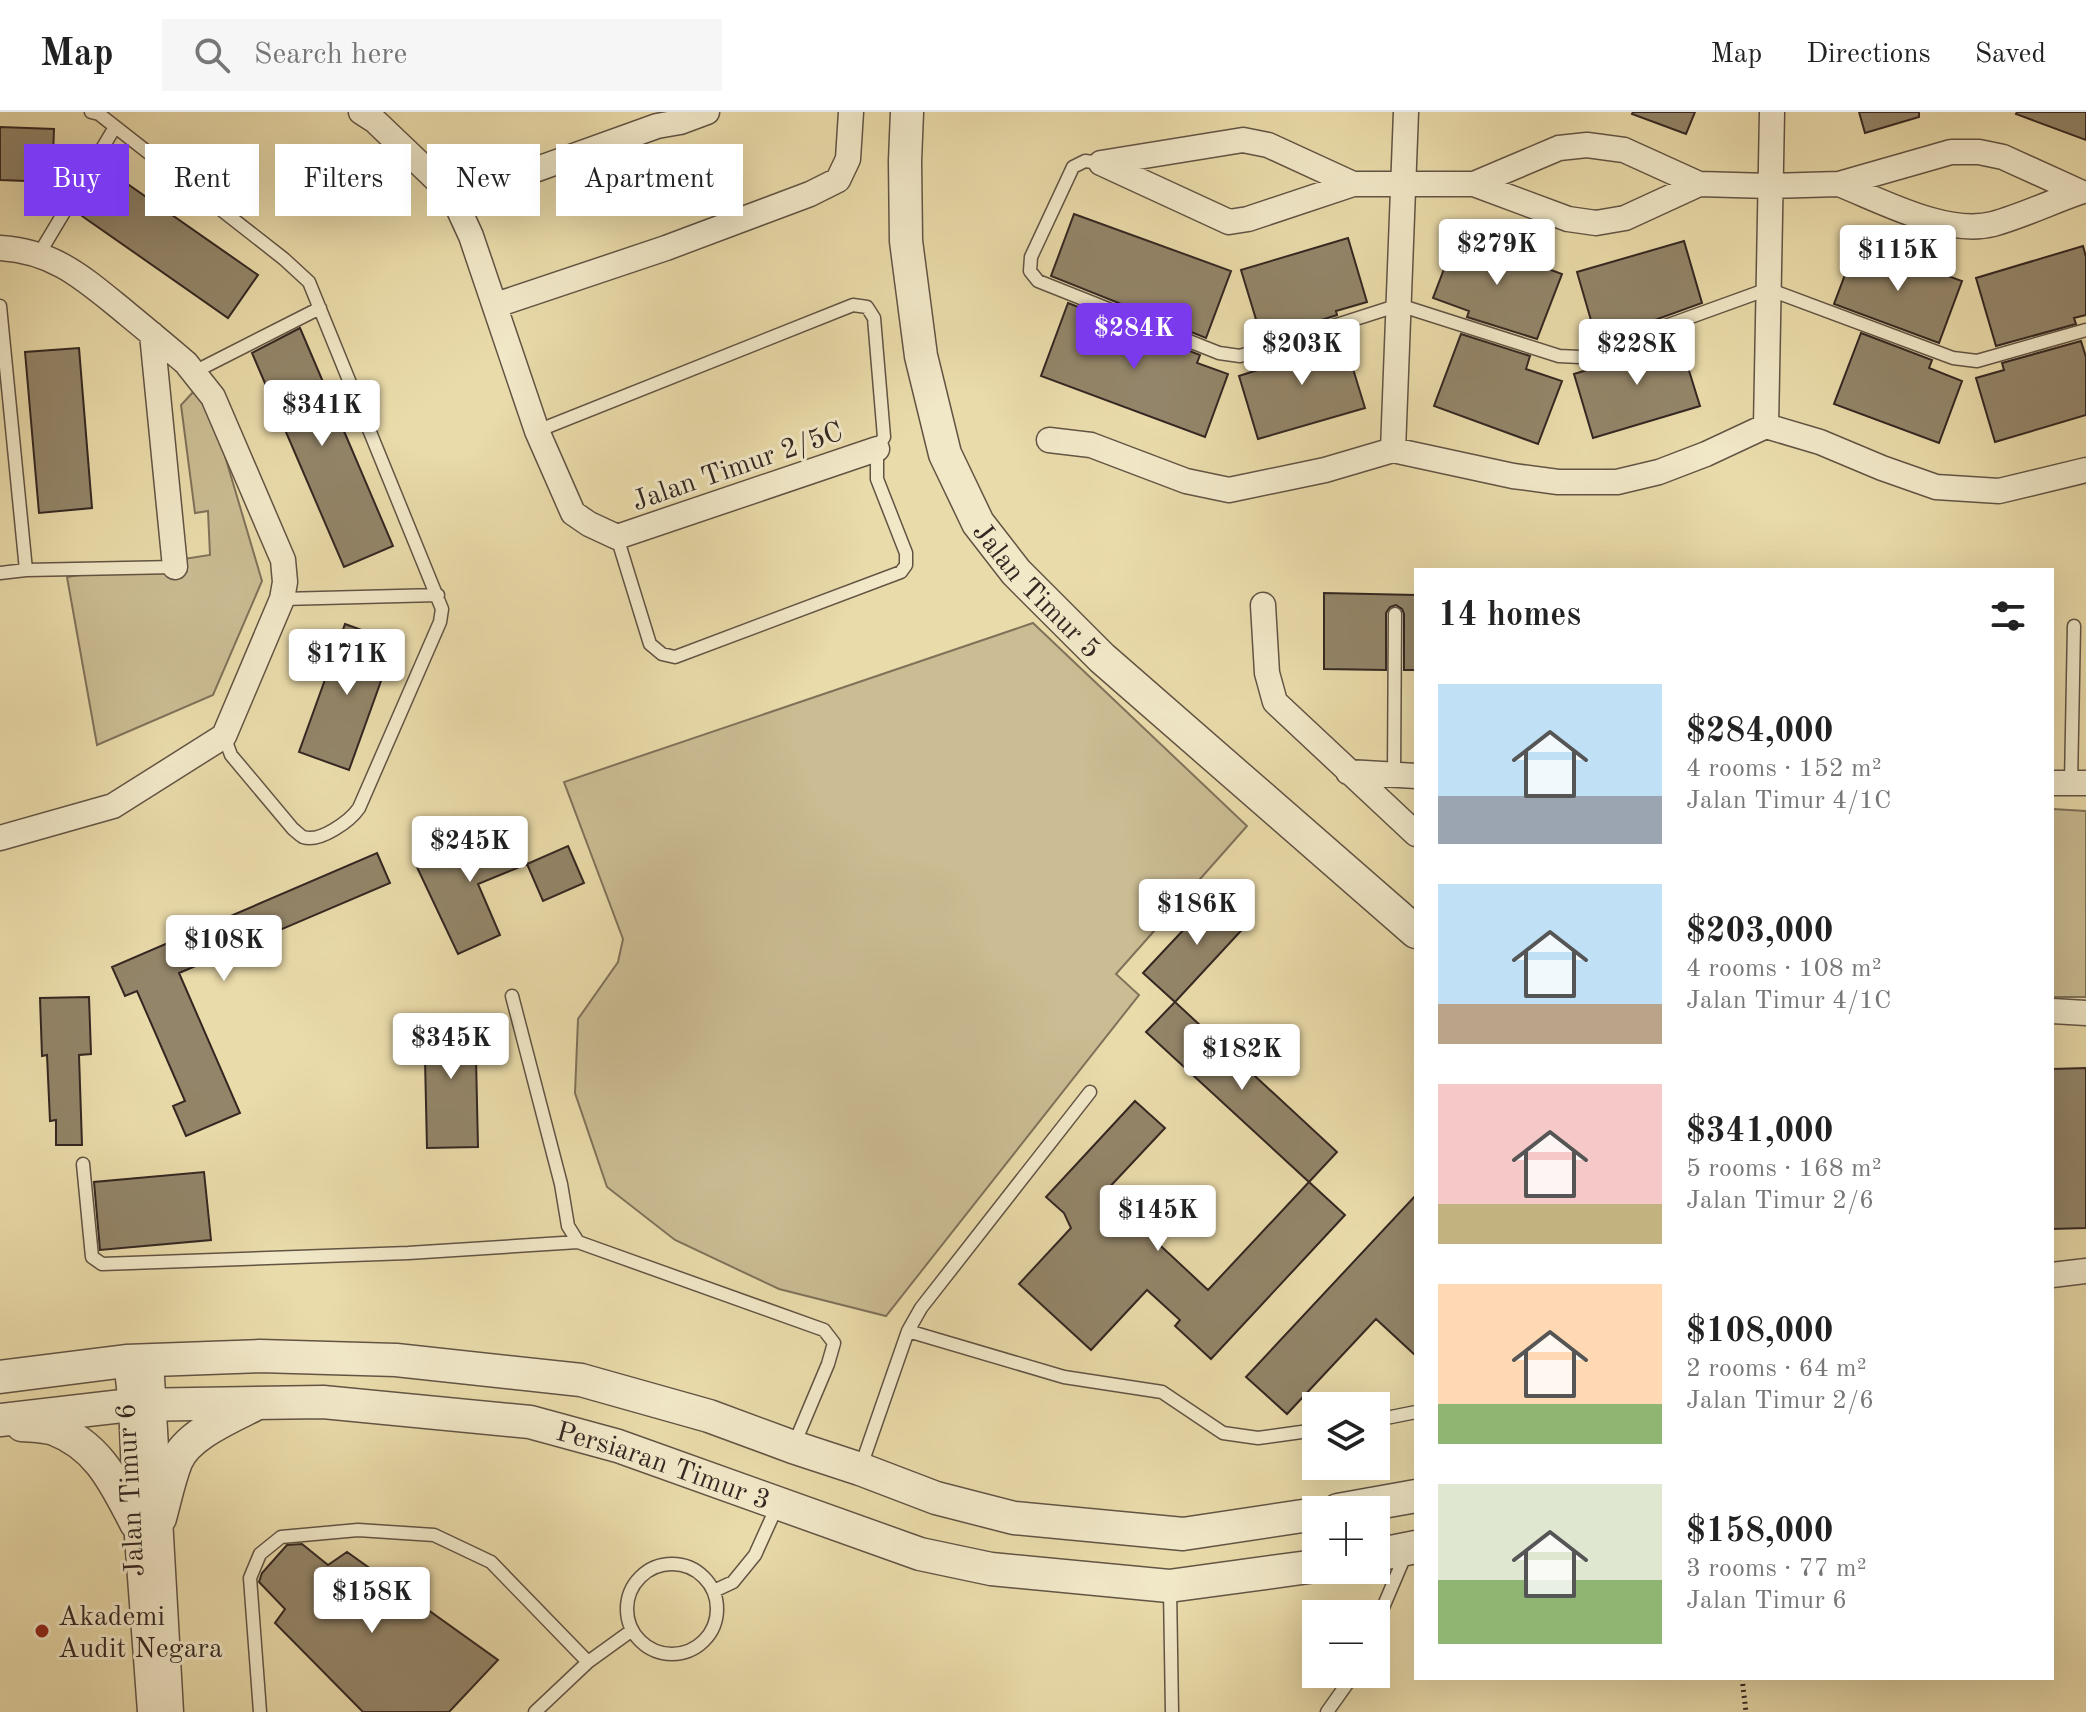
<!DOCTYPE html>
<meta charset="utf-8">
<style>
:root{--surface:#fff;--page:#f6f6f6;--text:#222;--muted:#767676;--line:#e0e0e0;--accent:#7c3aed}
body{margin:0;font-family:"Old Standard TT",serif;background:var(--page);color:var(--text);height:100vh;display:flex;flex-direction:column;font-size:30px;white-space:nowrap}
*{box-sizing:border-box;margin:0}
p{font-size:26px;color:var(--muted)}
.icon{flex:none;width:44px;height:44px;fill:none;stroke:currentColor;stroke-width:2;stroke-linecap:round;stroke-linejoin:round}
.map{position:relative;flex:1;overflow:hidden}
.details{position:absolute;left:1414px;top:456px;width:640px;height:1112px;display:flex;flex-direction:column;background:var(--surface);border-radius:0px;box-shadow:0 8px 32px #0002}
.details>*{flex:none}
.top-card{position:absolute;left:24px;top:32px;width:760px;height:72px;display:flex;gap:16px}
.controls{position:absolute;left:1302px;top:1280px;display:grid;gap:16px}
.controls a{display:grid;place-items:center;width:88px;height:88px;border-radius:0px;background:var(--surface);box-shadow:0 8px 32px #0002;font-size:40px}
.price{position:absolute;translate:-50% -68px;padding:0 18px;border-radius:8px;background:#fff;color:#222;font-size:26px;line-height:52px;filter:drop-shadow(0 2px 4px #0008)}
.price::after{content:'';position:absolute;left:50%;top:48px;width:24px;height:18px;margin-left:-12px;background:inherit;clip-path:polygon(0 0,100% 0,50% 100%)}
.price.selected{background:var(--accent);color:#fff}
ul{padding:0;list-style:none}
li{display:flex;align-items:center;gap:24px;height:200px;padding:0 24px}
li span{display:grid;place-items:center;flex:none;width:224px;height:160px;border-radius:0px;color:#555}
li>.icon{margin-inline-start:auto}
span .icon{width:96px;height:96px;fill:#fffc;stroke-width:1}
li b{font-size:34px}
h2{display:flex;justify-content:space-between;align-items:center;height:96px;padding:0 24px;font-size:34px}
.tag{padding:0 28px;border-radius:0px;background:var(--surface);box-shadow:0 8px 32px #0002;font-size:28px;line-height:72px}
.tag.selected{background:var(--accent);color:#fff}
header{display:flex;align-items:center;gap:48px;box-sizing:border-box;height:112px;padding:0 40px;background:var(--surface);border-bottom:2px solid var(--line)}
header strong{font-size:38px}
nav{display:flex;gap:44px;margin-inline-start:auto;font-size:28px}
.search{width:560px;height:72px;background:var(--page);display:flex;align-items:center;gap:20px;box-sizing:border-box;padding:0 28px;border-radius:0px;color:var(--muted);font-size:30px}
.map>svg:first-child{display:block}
</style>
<header>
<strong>Map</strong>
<div class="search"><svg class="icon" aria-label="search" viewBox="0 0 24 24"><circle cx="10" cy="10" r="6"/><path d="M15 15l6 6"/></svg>Search here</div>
<nav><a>Map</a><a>Directions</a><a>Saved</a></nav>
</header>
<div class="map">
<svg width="2086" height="1600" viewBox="0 0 2086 1600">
<rect width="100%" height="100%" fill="#eadbaa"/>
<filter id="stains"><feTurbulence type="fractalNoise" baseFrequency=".0025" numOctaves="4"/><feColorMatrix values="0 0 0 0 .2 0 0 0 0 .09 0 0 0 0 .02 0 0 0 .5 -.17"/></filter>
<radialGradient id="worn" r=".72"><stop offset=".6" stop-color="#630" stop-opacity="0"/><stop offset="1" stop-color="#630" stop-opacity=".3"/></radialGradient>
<!-- green -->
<path fill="#cbbc93" stroke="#80725a" stroke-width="2" d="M195,278L209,290L262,469L213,583L97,633L67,465L210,443L208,399L195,401L181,293Z
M1033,511L1247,714L1116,862L1139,883L886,1204L779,1177L675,1128L607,1075L575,981L578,907L618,850L623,827L564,670Z
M2052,697L2086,699V885H2052Z"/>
<!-- building -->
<path fill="#938569" stroke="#342722" stroke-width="2" d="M1633,0H1695L1686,22L1632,2Z
M1859,0H1919V5L1865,21Z
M2017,0H2086V28L2016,2Z
M0,15L54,17L52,70L0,68Z
M109,59L258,163L228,206L82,104V96Z
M1074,102L1231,159L1206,226L1051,164Z
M1457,123L1562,162L1537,227L1467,205L1469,199L1433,186Z
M1348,126L1367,190L1336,199L1337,203L1262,227L1241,158Z
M1684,129L1702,191L1597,229L1577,160Z
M1857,131L1962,169L1939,231L1834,192Z
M2083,134L2086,145V203L2074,206L2076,212L1996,234L1976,166Z
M1068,191L1200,243L1197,251L1228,262L1205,325L1041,264Z
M300,216L393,434L344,455L252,241Z
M1677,220L1700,294L1593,326L1574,262L1604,253L1603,246Z
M1342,221L1365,296L1258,327L1239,264L1270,254L1268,245Z
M1861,221L1932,248L1929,256L1962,269L1939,331L1834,292Z
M1461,222L1530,244L1526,257L1562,269L1538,332L1434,294Z
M2081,229L2086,245V303L1995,330L1976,266L2004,258L2002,251Z
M79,236L92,396L39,401L25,240Z
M1324,481L1416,483V558H1404V502L1402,497L1396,493L1390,495L1386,501V558L1324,557Z
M345,512L395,530L349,658L299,640Z
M509,711L527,752L478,772L500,823L458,842L415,751Z
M568,734L584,771L543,789L527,752Z
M377,741L390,771L179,861L240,1001L186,1024L173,994L185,989L137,879L125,884L112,855Z
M1219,780L1250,809L1175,890L1143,861Z
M89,885L91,942L79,943L82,1033H56V1008L50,1009L47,943L42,944L40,886Z
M1175,890L1337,1040L1309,1070L1146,920Z
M475,902L478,1035L427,1036L424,903Z
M2086,956V1116L2052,1117V957Z
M1135,989L1165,1016L1104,1081L1208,1178L1309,1070L1345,1103L1211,1247L1175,1214L1180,1208L1147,1178L1091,1238L1019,1172L1071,1116L1064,1101L1046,1085Z
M204,1060L211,1128L100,1138L94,1070Z
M1416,1083V1244L1376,1207L1287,1302L1246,1265Z
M302,1432L328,1453L347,1440L498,1548L449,1600H363L275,1511L285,1497L259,1470L262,1461L287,1433Z"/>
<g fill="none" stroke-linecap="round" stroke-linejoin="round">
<!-- service casing -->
<g stroke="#625444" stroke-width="15">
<path id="service" d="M91,0L99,2L284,147L309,170L442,497L440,510L359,696C350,709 320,731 303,725C299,723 296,719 293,717L231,643L224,624
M1101,51L1085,49L1073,55L1031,145L1030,159L1038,169L1219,241L1240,244L1399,193L1559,244L1580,245L1768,177L1953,246L1977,249L2086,218
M39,142L115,15
M0,194L26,458L0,461
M194,260L320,196
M537,319L853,193L867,195L874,206L884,325L877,337V367L906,441V453L901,460L675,545L662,542L650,532L617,425
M26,458L175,455
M282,487L438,483
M1394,663L1395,502
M2071,671L2074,514
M512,884L561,1072L568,1114L578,1130L824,1218L834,1231L828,1252L793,1335
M83,1052L92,1145L102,1152L408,1141L578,1130
M908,1219L921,1196L1090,980
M1376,1308L1416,1300
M860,1357L908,1219L1064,1265L1162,1280L1223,1321L1258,1326L1316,1318
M627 1497a45 45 0 1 1 90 0a45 45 0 1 1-90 0Z
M1170,1477L1172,1600
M714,1479L733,1470L755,1443L778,1392
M1376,1512L1407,1439
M260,1600L250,1466L260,1442L281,1425L358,1418L434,1423L491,1450L588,1550
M535,1600L588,1550L631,1519
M1327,1600L1354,1562"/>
</g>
<!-- minor casing -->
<g stroke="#625444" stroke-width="27">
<path id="minor" d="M361,0L375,9L441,72L454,87L471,124L537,319L573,401L589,412L617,425L877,337
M1101,51L1229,110L1248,107L1353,72H1474L1568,107L1596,111L1625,106L1699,72
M1101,51L1243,28L1268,33L1353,72
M1474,72L1559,36L1587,33L1624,38L1699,72L1770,74L1839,72L1951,40H1979L2003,45L2080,80
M1839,72C1882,89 1946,124 1993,112C2022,104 2051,90 2080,80
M454,87L657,14L680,10L707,0
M0,136C52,139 81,164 119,195C142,214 164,232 186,251L213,285L283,448L285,470L282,487L224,624L113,694L0,726
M496,193L666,136L810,82L838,68L848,47L851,0
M152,222L175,455
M1766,314L1772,0
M1049,328L1091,333L1186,369L1229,378L1325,358L1393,338L1513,364L1558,370H1617L1659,360L1706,342L1766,314L1820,330L1882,356L1936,375L1999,379L2086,358
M1393,338L1406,0
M1263,493L1267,561L1275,590L1416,722
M1348,660L1416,664
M2052,671H2086
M2052,899L2086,901
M2052,1163L2086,1159
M151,1248L171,1600
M126,1249L131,1293L136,1411L150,1600"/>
</g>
<!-- tertiary casing -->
<g stroke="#625444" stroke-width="35">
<g id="tertiary">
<path id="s1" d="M907,0L905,49L906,129L921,244L945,342L978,411L1016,460L1102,546L1416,820"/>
<path d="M0,1265L126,1249L260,1244L396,1248L581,1268L709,1304L793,1335L860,1357L936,1386L1014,1406L1183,1422L1316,1402"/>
<path id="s2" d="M0,1308L131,1293L323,1290L530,1310L618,1334L920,1442L991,1457L1169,1474L1316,1454"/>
<path d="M22,1313C32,1314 44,1314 54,1317C99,1334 115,1371 136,1411"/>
<path d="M1338,1398L1416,1384"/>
<path d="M160,1406C165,1388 169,1368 176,1350C186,1324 228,1306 252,1294"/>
<path d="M1376,1443L1416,1435"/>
</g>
</g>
<!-- path -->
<path stroke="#342722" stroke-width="5" stroke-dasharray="2 4" stroke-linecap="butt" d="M1742,1566L1746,1600"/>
<!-- service -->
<use href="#service" stroke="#f1e8c8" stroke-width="12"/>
<!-- minor -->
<use href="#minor" stroke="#f1e8c8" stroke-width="24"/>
<!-- tertiary -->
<use href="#tertiary" stroke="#f1e8c8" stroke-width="32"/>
</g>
<!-- markers -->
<circle fill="#8f2418" stroke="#f1e8c8" stroke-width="3" cx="42" cy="1519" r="8"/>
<g text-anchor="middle" stroke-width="6" stroke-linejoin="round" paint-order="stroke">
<!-- street labels -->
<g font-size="28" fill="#342722" stroke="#f1e8c8">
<text transform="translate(737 353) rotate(-19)" y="10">Jalan Timur 2/5C</text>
<text dy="10" stroke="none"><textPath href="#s1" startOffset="512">Jalan Timur 5</textPath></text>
<text dy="10" stroke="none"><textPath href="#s2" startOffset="672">Persiaran Timur 3</textPath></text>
<text transform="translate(129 1378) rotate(-93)" y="10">Jalan Timur 6</text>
</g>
<!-- poi labels -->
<g font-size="28" fill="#342722" stroke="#f1e8c8" text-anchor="start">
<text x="58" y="1513">Akademi<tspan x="58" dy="32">Audit Negara</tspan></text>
</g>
</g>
<rect width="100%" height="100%" filter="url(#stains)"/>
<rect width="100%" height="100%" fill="url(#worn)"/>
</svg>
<div class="controls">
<a><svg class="icon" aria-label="layers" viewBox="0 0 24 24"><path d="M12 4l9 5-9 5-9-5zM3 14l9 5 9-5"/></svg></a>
<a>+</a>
<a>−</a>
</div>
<b class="price" style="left:1497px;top:175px">$279K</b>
<b class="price" style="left:1898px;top:181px">$115K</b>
<b class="price selected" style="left:1134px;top:259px">$284K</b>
<b class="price" style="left:1302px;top:275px">$203K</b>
<b class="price" style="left:1637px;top:275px">$228K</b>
<b class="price" style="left:322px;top:336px">$341K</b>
<b class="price" style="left:347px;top:585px">$171K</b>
<b class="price" style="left:470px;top:772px">$245K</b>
<b class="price" style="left:1197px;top:835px">$186K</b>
<b class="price" style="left:224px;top:871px">$108K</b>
<b class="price" style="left:451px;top:969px">$345K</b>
<b class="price" style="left:1242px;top:980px">$182K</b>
<b class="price" style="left:1158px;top:1141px">$145K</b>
<b class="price" style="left:372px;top:1523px">$158K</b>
<div class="top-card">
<a class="tag selected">Buy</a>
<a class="tag">Rent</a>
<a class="tag">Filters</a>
<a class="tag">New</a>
<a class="tag">Apartment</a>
</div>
<section class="details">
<h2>14 homes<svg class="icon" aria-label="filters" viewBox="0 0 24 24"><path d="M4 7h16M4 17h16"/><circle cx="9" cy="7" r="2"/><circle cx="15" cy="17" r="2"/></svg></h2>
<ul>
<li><span style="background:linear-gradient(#bfe0f5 70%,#9aa5b1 0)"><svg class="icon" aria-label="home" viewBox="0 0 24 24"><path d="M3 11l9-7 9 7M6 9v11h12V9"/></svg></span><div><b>$284,000</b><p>4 rooms · 152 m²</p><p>Jalan Timur 4/1C</p></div></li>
<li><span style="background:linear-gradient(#bfe0f5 75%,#b9a48a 0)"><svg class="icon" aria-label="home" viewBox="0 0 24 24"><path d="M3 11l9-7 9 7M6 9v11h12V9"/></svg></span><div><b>$203,000</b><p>4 rooms · 108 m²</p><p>Jalan Timur 4/1C</p></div></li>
<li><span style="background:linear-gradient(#f6c9c9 75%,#c2b280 0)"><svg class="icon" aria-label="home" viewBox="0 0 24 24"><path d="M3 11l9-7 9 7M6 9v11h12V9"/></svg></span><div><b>$341,000</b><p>5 rooms · 168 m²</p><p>Jalan Timur 2/6</p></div></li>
<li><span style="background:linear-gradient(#ffd9b3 75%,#8fb573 0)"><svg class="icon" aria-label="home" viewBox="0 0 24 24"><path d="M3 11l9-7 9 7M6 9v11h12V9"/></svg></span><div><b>$108,000</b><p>2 rooms · 64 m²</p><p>Jalan Timur 2/6</p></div></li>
<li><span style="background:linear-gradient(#dfe7d0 60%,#8fb573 0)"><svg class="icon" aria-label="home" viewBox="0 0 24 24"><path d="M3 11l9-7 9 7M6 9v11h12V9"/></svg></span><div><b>$158,000</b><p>3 rooms · 77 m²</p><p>Jalan Timur 6</p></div></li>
</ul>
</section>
</div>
